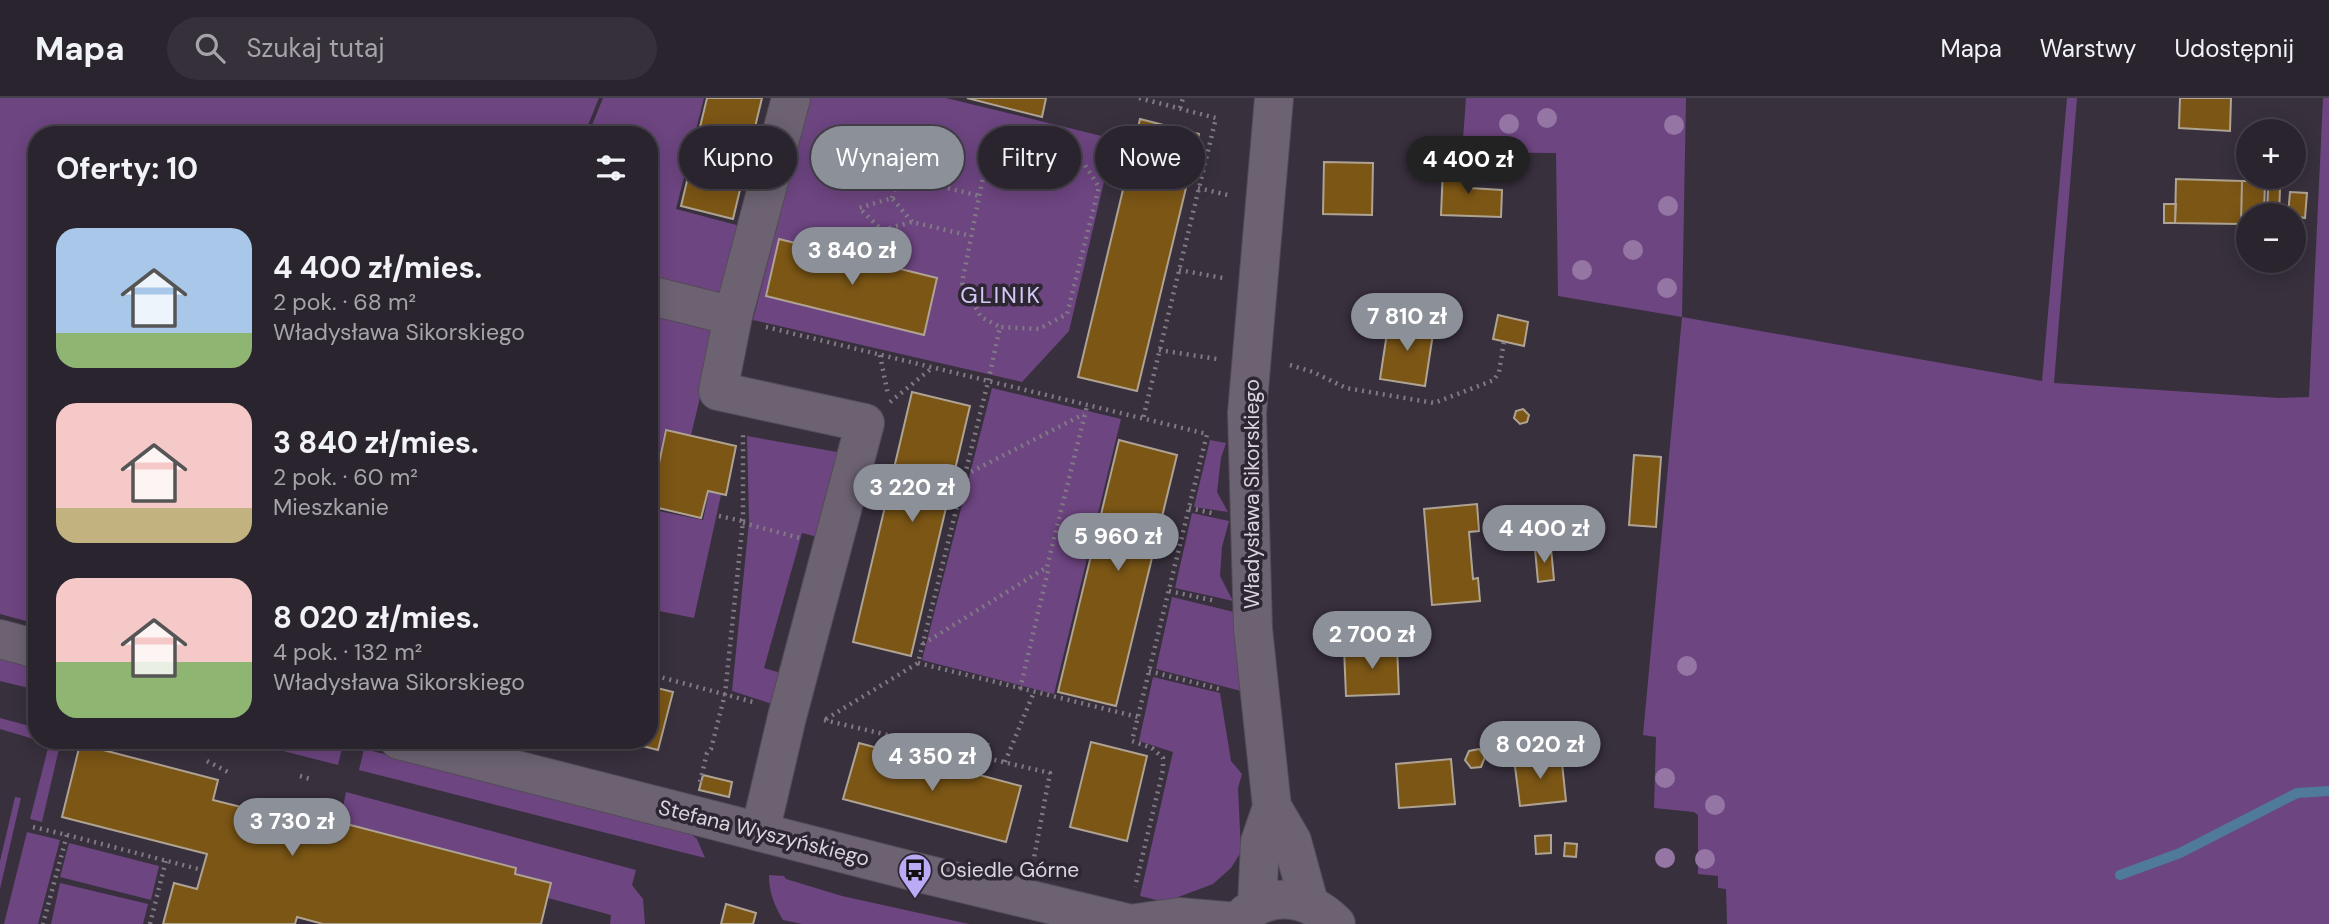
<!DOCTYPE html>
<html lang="pl">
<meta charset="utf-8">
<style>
:root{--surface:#2a242e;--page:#36303a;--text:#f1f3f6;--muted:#a5a4aa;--line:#46414a;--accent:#8c9099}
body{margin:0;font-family:"DM Sans",sans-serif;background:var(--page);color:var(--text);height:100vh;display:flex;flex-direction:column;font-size:26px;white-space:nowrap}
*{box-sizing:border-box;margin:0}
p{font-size:23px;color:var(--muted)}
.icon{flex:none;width:38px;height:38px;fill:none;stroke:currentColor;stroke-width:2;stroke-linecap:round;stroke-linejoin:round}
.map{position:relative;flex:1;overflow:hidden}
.drawer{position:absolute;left:28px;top:28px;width:630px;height:623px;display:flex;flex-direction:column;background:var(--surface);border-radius:28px;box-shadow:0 4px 18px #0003,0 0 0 2px var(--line)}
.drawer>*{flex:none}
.top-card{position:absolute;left:679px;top:28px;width:665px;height:63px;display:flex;gap:14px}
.buttons{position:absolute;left:2236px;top:21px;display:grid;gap:14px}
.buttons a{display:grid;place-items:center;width:70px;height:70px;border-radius:50%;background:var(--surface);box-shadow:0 4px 18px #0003,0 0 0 2px var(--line);font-size:35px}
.price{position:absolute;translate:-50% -60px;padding:0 16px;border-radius:24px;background:var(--accent);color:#fff;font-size:23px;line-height:46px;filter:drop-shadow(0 2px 4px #0008)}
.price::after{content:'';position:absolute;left:50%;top:42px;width:21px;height:16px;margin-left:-10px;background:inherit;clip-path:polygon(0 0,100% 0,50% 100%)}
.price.active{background:#222;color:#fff}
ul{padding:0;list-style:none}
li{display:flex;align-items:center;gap:21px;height:175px;padding:0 28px}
li span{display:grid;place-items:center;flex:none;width:196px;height:140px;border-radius:21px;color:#555}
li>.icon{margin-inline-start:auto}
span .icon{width:84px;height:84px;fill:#fffc;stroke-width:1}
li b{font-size:30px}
h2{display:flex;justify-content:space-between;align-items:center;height:84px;padding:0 28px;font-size:30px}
.chip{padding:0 24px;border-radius:32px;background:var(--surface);box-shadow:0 4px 18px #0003,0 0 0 2px var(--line);font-size:24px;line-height:63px}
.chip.active{background:var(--accent);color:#fff}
header{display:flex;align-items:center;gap:42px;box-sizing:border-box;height:98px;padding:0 35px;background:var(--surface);border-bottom:2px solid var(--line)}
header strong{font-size:33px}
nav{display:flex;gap:38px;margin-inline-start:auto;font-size:24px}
.search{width:490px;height:63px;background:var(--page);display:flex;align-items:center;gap:18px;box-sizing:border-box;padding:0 24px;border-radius:38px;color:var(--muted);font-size:26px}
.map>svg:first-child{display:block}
</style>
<header>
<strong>Mapa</strong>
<div class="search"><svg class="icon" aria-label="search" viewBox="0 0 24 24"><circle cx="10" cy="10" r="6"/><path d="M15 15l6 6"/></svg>Szukaj tutaj</div>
<nav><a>Mapa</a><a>Warstwy</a><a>Udostępnij</a></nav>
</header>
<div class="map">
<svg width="2329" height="826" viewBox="0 0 2329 826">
<rect width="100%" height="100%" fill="#38303d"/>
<!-- green -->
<path fill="#6d4581" d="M0,0H599L584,37H37V526L0,516Z
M603,0H704L676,111L744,129L726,199L649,179V37H588Z
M810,0H946L1114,41L1069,233L1022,284L753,222Z
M1466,0H1686L1682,219L2042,283L2067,0H2077L2054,285L2279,300L2309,299L2323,0H2329V826H1727L1726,791L1718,790V778L1698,776V717L1694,714L1654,710L1656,639L1643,637L1682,219L1558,198L1556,55L1462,54Z
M649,215L717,229L691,337L665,331L649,403Z
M992,290L1121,321L1054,596L922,562Z
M747,338L843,355L833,443L802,435L764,570L798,580L788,611L732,593L749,424Z
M1210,342L1226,345L1221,360L1217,394L1228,414L1194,409Z
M709,394L721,397L694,520L649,511V411L703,422Z
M1192,415L1229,423L1222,449L1220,478L1233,503L1175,490Z
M1172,499L1234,514L1241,593L1156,571Z
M0,559L37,568V592L0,583Z
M1153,579L1220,595L1231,663L1242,676L1238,690L1241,754L1231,770L1213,786L1165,804L1140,798L1173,654L1139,643Z
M0,620L37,630V642L0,631Z
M38,642H61L42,724L30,721L49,646Z
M240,642H330L343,646L338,667Z
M364,651L686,732L697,741L705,760L359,672Z
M346,694L636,772L632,787L643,801L645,826H610L611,817L548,800L551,785L515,776L516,770L340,724Z
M15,699L21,700L0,791V763Z
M27,734L60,742L38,826H4Z
M69,745L159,768L151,802L60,779Z
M769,777L784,778L786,781L842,798L969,826H802L783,822C774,807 769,794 769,777Z
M60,785L148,806L143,826H51Z"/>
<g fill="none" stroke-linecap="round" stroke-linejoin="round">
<!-- stream -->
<path stroke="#507a99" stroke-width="10" d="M2120,777L2180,755L2297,695L2329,693"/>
</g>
<!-- building -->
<path fill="#7b5615" stroke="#afa393" stroke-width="2" d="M707,0H762L733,121L681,108Z
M967,0H1046L1042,19Z
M2180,0H2231L2230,33L2179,30Z
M1140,21L1199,36L1137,293L1078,279Z
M1324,64L1373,65L1372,117L1323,116Z
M1443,70H1471L1470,90L1502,92L1501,119L1441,117Z
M2176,81L2242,83L2241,126L2175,125Z
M2242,83H2265L2264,117H2249V126H2241Z
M2268,91H2280L2279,117H2267Z
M2290,94L2307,95L2305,120L2288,117Z
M2164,106H2176L2175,125H2164Z
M779,141L937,180L924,237L766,198Z
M1498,217L1528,224L1524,248L1493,241Z
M1389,222L1434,229L1425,288L1380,281Z
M912,294L970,308L911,558L853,544Z
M1523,311L1529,317L1527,324L1520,326L1514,320L1516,313Z
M666,332L736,348L726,397L708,393L701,420L650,408Z
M1119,342L1177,357L1116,608L1058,594Z
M1634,357L1661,359L1656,429L1629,427Z
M1477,406L1479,433L1469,434L1473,481L1478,480L1480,503L1432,507L1424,411Z
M1551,450L1554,482L1538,484L1535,451Z
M1397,548L1399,596L1346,598L1344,550Z
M649,588L673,594L658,652L619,642H649Z
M1091,644L1147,658L1127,743L1070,729Z
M859,645L1021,688L1006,744L843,701Z
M80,646L218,682L213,702L305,725L308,716L516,770L515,776L551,785L541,826H323L297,819L295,826H163L174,785L197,791L207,756L62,719Z
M1479,651L1485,659L1481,669L1471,670L1465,662L1469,653Z
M1551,657L1552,666L1562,665L1566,703L1520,708L1514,661Z
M1451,661L1455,706L1399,710L1396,666Z
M703,677L732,684L729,699L699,692Z
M1551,737V755L1536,756L1535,738Z
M1565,745L1577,746L1576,759L1564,758Z
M726,806L756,815L753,826H721Z"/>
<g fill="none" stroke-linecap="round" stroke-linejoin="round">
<!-- minor casing -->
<g stroke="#544c58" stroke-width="40">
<path id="minor" d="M649,197L733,218
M760,734L787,619L865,325L718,293L733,218L791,0"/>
</g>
<!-- tertiary casing -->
<g stroke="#544c58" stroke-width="40">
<path id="tertiary" d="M1274,0L1247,315L1253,531L1272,709L1292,743L1309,805
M0,541L37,551
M399,642L916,774L1131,826
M1257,808L1260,744L1272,709
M1130,826L1179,819L1238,824
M1236,826C1264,791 1307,796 1336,826"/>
</g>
<!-- path -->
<path stroke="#817a85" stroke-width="4.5" stroke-dasharray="2 5" stroke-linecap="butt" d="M1139,0L1216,20L1143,321
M1180,10L1183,0
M812,57L980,98
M1198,90L1232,98
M892,100L899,78
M912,124L892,100L859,110L882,132L912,124L971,138
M1179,172L1223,180
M766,229L1207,336L1132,643L1152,650L1163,660V672L1135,789
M1159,252L1217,261
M880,257L888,297
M1290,267L1313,274L1346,290L1434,305L1494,282L1499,274L1504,243
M890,304L932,270
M965,377L1084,316
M1189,410L1216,416
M719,418L743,423
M743,425L800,440
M1169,493L1216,503
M923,546L1047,469
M918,565L1138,619
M1149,573L1223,592
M649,576L753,604
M1020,591L1048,473L1047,469L1087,308
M826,621L918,565L988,284L1000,229L1039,231L1067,216L1099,89L1083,64L1019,47L985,69L962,185L981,219L1000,229
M824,622L1050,675L1033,765
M985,660L988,645
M207,663L230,675
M1005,664L1034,594
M300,678L310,681
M700,684L707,655L711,651L725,596L743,423V334
M33,729L67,737L43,826
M67,737L202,772
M150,826L166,762"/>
<!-- minor -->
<use href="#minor" stroke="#6c6271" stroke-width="38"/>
<!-- tertiary -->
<use href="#tertiary" stroke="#6c6271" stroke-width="38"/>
</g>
<!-- trees -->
<g fill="#9475a4">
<circle cx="1547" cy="20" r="10"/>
<circle cx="1509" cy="26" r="10"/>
<circle cx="1674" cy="27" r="10"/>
<circle cx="1668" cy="108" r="10"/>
<circle cx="1633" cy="152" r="10"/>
<circle cx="1582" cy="172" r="10"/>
<circle cx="1667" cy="190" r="10"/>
<circle cx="1687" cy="568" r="10"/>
<circle cx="1665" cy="680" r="10"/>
<circle cx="1715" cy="707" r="10"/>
<circle cx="1665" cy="760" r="10"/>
<circle cx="1705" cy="761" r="10"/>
</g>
<!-- icons -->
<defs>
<g id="bus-pin" transform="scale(1.75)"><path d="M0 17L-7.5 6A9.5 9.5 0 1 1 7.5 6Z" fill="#bbaaf6" stroke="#2e2633"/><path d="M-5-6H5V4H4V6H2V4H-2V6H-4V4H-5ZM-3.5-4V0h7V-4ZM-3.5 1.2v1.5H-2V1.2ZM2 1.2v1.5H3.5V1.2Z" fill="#111"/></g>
</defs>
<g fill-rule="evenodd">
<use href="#bus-pin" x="915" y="772"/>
</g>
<g text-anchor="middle" stroke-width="7" stroke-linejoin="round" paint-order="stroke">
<!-- street labels -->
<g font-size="21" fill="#dad5dd" stroke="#2e2633">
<text transform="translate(1252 396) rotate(-90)" y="7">Władysława Sikorskiego</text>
<text transform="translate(764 735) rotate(14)" y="7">Stefana Wyszyńskiego</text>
</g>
<!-- poi labels -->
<g font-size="21" fill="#dad5dd" stroke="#2e2633" text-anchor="start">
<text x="940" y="779">Osiedle Górne</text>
</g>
<!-- neighbourhood labels -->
<g font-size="23" letter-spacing="2" fill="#d3cbf6" stroke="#2e2633">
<text x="1001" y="205">GLINIK</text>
</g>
</g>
</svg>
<div class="buttons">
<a>+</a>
<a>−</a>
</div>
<b class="price active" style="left:1468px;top:98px">4 400 zł</b>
<b class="price" style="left:852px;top:189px">3 840 zł</b>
<b class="price" style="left:1407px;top:255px">7 810 zł</b>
<b class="price" style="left:912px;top:426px">3 220 zł</b>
<b class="price" style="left:1544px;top:467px">4 400 zł</b>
<b class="price" style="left:1118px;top:475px">5 960 zł</b>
<b class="price" style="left:1372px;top:573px">2 700 zł</b>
<b class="price" style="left:1540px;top:683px">8 020 zł</b>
<b class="price" style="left:932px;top:695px">4 350 zł</b>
<b class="price" style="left:292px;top:760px">3 730 zł</b>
<div class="top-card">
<a class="chip">Kupno</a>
<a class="chip active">Wynajem</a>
<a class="chip">Filtry</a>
<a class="chip">Nowe</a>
</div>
<section class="drawer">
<h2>Oferty: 10<svg class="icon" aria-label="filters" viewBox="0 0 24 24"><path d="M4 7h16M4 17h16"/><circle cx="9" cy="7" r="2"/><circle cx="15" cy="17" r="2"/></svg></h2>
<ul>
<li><span style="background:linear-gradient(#a9c7e8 75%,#8fb573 0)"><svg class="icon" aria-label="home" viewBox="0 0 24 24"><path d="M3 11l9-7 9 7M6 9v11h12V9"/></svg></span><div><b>4 400 zł/mies.</b><p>2 pok. · 68 m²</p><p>Władysława Sikorskiego</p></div></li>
<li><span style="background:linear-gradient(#f6c9c9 75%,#c2b280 0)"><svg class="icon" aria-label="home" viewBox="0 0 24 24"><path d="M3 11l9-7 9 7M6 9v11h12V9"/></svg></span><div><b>3 840 zł/mies.</b><p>2 pok. · 60 m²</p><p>Mieszkanie</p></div></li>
<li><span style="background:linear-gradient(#f6c9c9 60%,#8fb573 0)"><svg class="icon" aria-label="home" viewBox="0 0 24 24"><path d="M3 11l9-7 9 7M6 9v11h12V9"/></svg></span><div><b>8 020 zł/mies.</b><p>4 pok. · 132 m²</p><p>Władysława Sikorskiego</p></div></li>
</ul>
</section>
</div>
